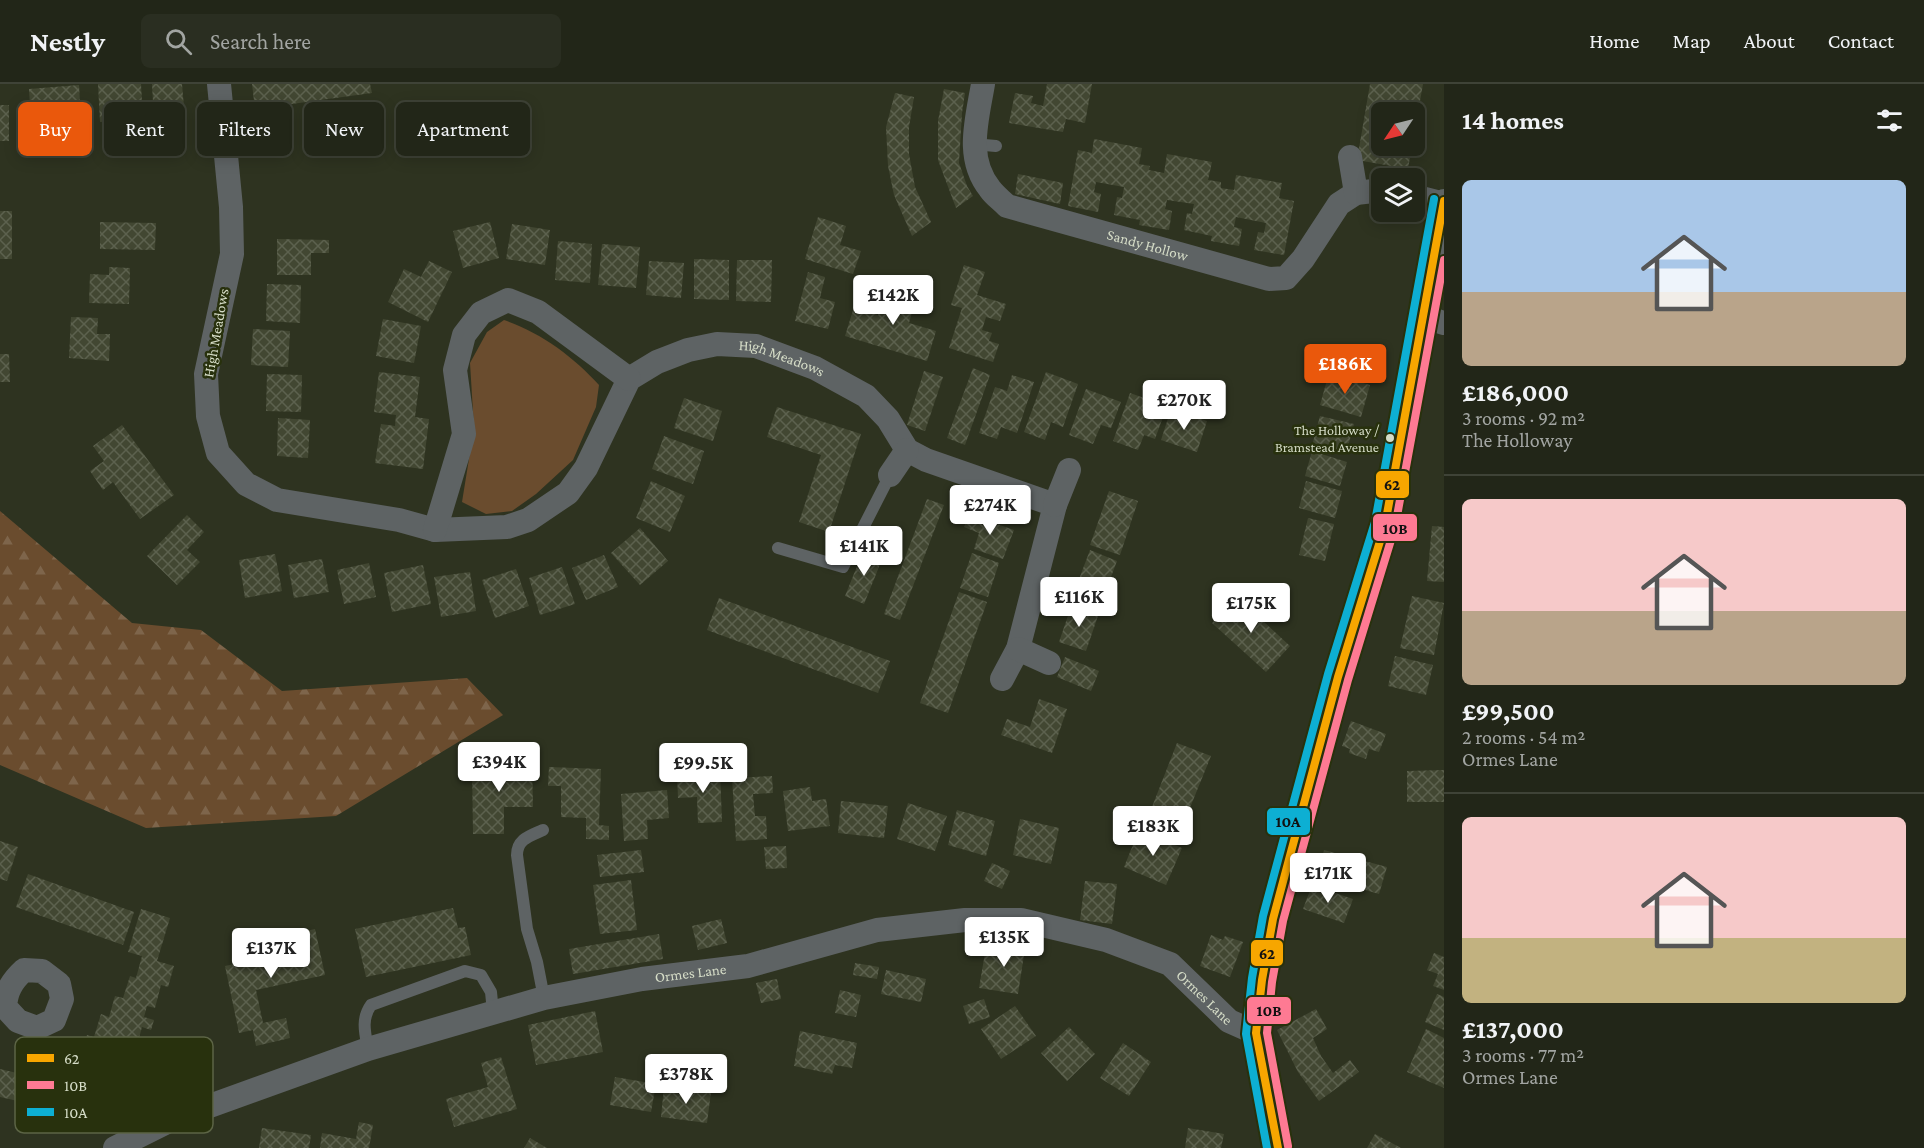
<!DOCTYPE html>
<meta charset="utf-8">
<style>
:root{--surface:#222618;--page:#2a2e21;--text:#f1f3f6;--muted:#a2a5a2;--line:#3f4337;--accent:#ea580c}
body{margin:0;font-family:"Crimson Pro",serif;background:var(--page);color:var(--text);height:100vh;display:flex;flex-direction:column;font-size:22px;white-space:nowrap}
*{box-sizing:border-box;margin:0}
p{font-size:20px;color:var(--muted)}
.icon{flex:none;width:33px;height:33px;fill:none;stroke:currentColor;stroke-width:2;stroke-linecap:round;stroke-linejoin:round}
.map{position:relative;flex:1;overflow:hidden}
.side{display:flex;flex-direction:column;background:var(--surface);width:480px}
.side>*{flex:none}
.guide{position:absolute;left:18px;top:18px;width:570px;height:54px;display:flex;gap:12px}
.needle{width:39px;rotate:235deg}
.fabs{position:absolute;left:1371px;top:18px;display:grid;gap:12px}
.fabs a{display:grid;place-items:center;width:54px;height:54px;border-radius:9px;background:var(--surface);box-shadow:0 3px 15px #0003,0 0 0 2px var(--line);font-size:30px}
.price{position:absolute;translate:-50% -51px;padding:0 14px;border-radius:6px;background:#fff;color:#222;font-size:20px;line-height:39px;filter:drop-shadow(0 2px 3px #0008)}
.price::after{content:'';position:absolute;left:50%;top:36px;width:18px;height:14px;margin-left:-9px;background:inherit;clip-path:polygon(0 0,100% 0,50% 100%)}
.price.selected{background:var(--accent);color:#fff}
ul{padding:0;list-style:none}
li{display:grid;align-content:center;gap:12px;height:318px;padding:0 18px}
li+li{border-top:2px solid var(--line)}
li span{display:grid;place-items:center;height:186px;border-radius:9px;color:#555}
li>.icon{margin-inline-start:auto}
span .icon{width:108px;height:108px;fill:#fffc;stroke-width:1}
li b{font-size:26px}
h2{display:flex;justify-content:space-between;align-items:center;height:72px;padding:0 18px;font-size:26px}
.chip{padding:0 21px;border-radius:9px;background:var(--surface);box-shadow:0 3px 15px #0003,0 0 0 2px var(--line);font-size:21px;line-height:54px}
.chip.selected{background:var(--accent);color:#fff}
header{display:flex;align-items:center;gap:36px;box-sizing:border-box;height:84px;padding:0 30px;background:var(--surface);border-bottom:2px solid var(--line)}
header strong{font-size:28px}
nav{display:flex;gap:33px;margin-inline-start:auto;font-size:21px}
.search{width:420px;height:54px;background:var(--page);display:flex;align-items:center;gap:15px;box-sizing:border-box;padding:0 21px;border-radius:9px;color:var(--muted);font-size:22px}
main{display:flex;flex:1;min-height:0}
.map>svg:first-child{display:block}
</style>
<header>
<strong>Nestly</strong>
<div class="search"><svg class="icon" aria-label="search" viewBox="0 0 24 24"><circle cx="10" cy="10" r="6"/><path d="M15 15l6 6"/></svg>Search here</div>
<nav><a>Home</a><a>Map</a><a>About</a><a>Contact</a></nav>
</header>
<main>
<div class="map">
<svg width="1444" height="1064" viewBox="0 0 1444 1064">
<defs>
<pattern id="forest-firs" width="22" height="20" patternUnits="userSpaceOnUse" patternTransform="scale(1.5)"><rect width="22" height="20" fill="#6a4c2e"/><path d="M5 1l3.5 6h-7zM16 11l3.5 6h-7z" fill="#7e654b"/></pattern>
<pattern id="building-cross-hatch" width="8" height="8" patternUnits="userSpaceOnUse" patternTransform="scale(1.5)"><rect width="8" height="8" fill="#424732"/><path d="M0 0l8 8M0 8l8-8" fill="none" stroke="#5c614e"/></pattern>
</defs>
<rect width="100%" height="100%" fill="#2e3320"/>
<!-- green -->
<path fill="#6a4c2e" d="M504,236C540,248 574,273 599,301L596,323L573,376L536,410L512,427L486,430L462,418L474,344L470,279L487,248Z"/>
<!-- forest -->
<path fill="url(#forest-firs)" d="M0,427L132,539L201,546L282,607L467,594L503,631L336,732L146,744L0,681Z"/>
<!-- building -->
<path fill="url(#building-cross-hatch)" d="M98,0H141L143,35L100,38Z
M152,0H182L185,35L154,37Z
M252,0H370L372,9L255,25Z
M1047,0H1092L1085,39L1066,35L1063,48L1009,39L1015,9L1033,12L1031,19L1043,22Z
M1370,0H1423L1416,40L1414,28H1382V62H1412L1408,85L1357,76Z
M79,1L81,36L31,40L29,5Z
M944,5L965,9L962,29L959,79L967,102L973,112L956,124L938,76V37Z
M895,9L914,13L909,43V70L915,103L931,138L912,152L894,111L888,82L886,43Z
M0,21H9V57H0Z
M1094,55L1142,64L1139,80L1150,82L1149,86L1164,89L1167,70L1212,78L1208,96L1221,98V104L1234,106L1236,91L1282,99L1279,114L1294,117L1284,171L1254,166L1258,148L1264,149L1266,139L1236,133L1234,143L1242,145L1239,162L1211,157L1212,152L1184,146L1187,129L1192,130L1194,120L1167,116L1165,125L1172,127L1169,146L1139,141L1140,136L1114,131L1117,113L1122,114L1124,103L1096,98L1094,108L1101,110L1098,128L1068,122L1078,66L1092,69Z
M1018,90L1063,99L1060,120L1015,110Z
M0,127H12V175H0Z
M818,133L846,142L840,161L861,167L853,190L805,175Z
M100,138L156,139L155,166L100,165Z
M490,138L499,174L463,184L453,147Z
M512,140L550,146L545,181L506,175Z
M277,155L329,156V169H311V191H277Z
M558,157L592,160L590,199L555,196Z
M602,160L640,163L636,204L598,201Z
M694,175L729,176V216L694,215Z
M737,176H772L771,218L736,217Z
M429,177L452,188L428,238L388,218L404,185L421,193Z
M649,177L684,179L681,214L646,211Z
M964,181L985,188L977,211L1006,220L1000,237L986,233L982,246L992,249L989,257L999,260L993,278L949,264L962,224L951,221Z
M109,183L130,184L129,220L89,219L90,190L109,191Z
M808,188L825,193L820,214L835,218L828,245L795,237Z
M267,200L301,201L300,239L266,237Z
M887,202L917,211L909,239L936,247L927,277L845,252L854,223L878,231Z
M71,233L98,234L97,250H110L109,277L69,274Z
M383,235L421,242L414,279L376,272Z
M253,245L290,247L288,283L251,281Z
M0,270H9L10,298H0Z
M973,284L990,291L965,361L947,354Z
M924,287L943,293L925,347L907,341Z
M379,288L420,293L415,333L429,335L423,385L375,379L381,340L395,342L396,331L374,328Z
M1046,288L1078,300L1063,343L1051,338L1045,356L1024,348Z
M1329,289L1370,301L1361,333L1320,321Z
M267,290L302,291L301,328L266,327Z
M1012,291L1034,298L1017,349L1001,343L997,355L979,349L995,303L1007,307Z
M1086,305L1121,318L1111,344L1101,341L1093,360L1069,351Z
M1130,309L1167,322L1155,355L1144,351L1138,366L1113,357Z
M684,314L722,327L713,357L674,344Z
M777,323L861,350L829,448L799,438L821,371L767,353Z
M1171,325L1207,337L1197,368L1161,356Z
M1320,332L1354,340L1346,370L1312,362Z
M278,334L310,336L308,374L277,372Z
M122,341L174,411L140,435L113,398L103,406L90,387L104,377L93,362Z
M664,352L704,367L693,400L652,385Z
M1312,367L1347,378L1340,402L1305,392Z
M651,397L685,412L670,448L636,434Z
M1306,397L1342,407L1335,434L1299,424Z
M1109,407L1138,417L1120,471L1090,461Z
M927,415L944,421L900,536L884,530Z
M969,430L1014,446L1003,475L974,465L979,449L964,443Z
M187,431L204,448L187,466L200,478L177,501L147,472Z
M1308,434L1334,440L1325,477L1299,471Z
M1432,442L1444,443V498L1427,497Z
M640,444L668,477L640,501L611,469Z
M864,465L883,473L864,520L845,512Z
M1090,466L1117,477L1100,522L1073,511Z
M972,469L999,479L988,513L960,504Z
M275,470L282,507L245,514L239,476Z
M604,471L618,503L586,516L572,484Z
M322,475L329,508L294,514L288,481Z
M369,479L376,513L344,520L337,486Z
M423,481L431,520L392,528L384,489Z
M562,483L575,520L540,531L529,494Z
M516,485L529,522L495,534L482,496Z
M470,488L476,527L441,533L434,493Z
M959,508L987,518L948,629L920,619Z
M1236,512L1290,562L1266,588L1212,539Z
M1412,512L1444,519L1434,571L1400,564Z
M719,514L890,577L878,609L707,546Z
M1072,520L1099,529L1086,567L1059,558Z
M1395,572L1433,581L1426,611L1388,602Z
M1065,573L1099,587L1091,607L1057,593Z
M1039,615L1067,625L1052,669L1001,651L1007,635L1030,643Z
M1351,637L1386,650L1379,668L1369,665L1366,675L1349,669L1350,665L1342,662Z
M1177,659L1211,672L1183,741L1150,728Z
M532,678L533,723H504V750H473L472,679Z
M549,683L601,685L599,741L609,742V756L586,755V734L561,733V702H548Z
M1444,686V718H1407V687Z
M720,687L722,738L698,739L697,713L678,714L677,689Z
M772,692L773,709L753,710L755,732H766L767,755L736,757L732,694Z
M810,703L812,717L826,715L830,742L788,747L783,707Z
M667,706L669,734L647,736L648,755L624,757L621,710Z
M841,717L888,722L884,754L838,749Z
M908,719L947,732L935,767L897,755Z
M957,726L995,737L986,772L948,761Z
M1020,735L1059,744L1051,780L1013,771Z
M1139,746L1182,764L1166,801L1124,783Z
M0,757L18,763L7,797L0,795Z
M786,762L787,784L766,785L764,763Z
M641,766L644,788L600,793L597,771Z
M1324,766L1387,783L1379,810L1317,792Z
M992,779L1010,787L1002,805L984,797Z
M28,790L134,828L123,861L16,823Z
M631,796L637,846L600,850L593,801Z
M1085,797L1117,800L1112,840L1080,836Z
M1312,801L1353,815L1344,839L1303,825Z
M453,824L458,844L465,843L471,871L366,893L355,845Z
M141,825L170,834L157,877L174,882L168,903L161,901L155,924L147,922L144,933L154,936L151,946L142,943L136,965L129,963L122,986L117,985L114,994L124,997L120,1011L73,996L87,951L94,953L101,930L109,933L115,912L123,914L130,892L136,894L142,872L128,868Z
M721,835L727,859L698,866L692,842Z
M315,845L325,891L256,906L263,939L286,934L290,954L256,962L253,946L239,949L225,882L248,877L244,860Z
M659,850L663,875L573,890L569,865Z
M1211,851L1223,856L1225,852L1243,858L1230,893L1200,882Z
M1003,854L1026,858L1018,910L979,904L985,869L1000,872Z
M1434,869L1444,873V906L1433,902L1438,890L1427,886Z
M855,879L879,883L877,895L853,891Z
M886,886L926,895L921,918L881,910Z
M777,895L781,915L761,919L756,899Z
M840,906L861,911L856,933L835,929Z
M1437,910L1444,913V946L1425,938Z
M984,915L990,933L969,940L963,922Z
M1015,922L1036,952L1001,975L981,945Z
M1316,925L1327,945L1313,954L1321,972L1333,989L1350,976L1359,988L1319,1017L1298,988L1277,946Z
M595,927L603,968L536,981L528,941Z
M1069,943L1095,970L1067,997L1041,969Z
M1426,945L1444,954V1004L1407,988Z
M800,947L857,959L852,984L835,981L832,990L794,982Z
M1123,959L1151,978L1129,1012L1100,994Z
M501,973L517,1025L454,1043L446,1015L488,1003L481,979Z
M31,978L48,981L46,992L61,995L54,1025L0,1013V985L17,989L18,984L29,986Z
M615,993L656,1000L651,1028L610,1021Z
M664,1003L711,1008L707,1039L661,1033Z
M359,1038L373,1041L369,1064H320L322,1049L356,1055Z
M262,1044L311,1051L309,1064H259Z
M1188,1044L1224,1050L1221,1064H1185Z
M1375,1050L1401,1064H1367Z
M530,1054L547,1064H524Z"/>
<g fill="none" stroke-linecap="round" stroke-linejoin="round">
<!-- lane -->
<path stroke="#5e6364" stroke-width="12" d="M973,60L996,62
M778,464L843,483L890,391
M543,746C530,752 517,755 517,771L527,845L537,878L544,914
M368,965C365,949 361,935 371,921L465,887L481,891L491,908L493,928"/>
<!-- street -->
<g stroke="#5e6364" stroke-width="24">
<path id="s1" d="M219,0L231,123L232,170L206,290L208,332L218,369L246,400L277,416L399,436L435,446L507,443L528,436L568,409L586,384L629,295L657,278L688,266L717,260L756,262L815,284L866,312L888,335L907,366L926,376L1055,421L1018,565L1002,595"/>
<path id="s2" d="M983,0C977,36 965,74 990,105C994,111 1001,116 1007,122L1269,195L1286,194L1303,175L1339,120L1356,109L1382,106"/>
<path d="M1350,73L1356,109"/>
<path d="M1414,112L1444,120"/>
<path d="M1422,232L1444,239"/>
<path d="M890,391L907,366"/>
<path d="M1055,421L1069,386"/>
<path d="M435,446L464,350L455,286L464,251L481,229L508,216L538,228L629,295"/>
<path d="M1018,565L1049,579"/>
<path d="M24,886L42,887L59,900L62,915L54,936L37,944L18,937L5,923C6,907 12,897 24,886Z"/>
<path id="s3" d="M115,1064L171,1036L368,965L544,914L642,895L748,882L877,846L965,836H1021L1106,856L1170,880L1229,937L1256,949"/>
<path d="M1278,1064L1256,949L1262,896L1273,835L1338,593L1385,441L1444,117"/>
</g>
<!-- bus-1 casing -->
<g stroke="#28310d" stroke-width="12">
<path id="bus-1" d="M1278,1064L1256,949L1262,896L1273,835L1338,593L1385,441L1444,117"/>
</g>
<!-- bus-2 casing -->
<g stroke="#28310d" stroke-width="12">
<path id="bus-2" d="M1288,1062L1267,949L1272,898L1283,837L1348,596L1395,443L1444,176"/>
</g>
<!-- bus-3 casing -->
<g stroke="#28310d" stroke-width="12">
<path id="bus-3" d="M1267,1064L1246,950L1252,894L1263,832L1328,590L1375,438L1434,115"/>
</g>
<!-- bus-1 -->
<use href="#bus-1" stroke="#f7a600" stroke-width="8"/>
<!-- bus-2 -->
<use href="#bus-2" stroke="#fe7a93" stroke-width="8"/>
<!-- bus-3 -->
<use href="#bus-3" stroke="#0dafd3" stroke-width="8"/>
</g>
<!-- markers -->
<circle fill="#d5dcc7" stroke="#28310d" stroke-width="2" cx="1390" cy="354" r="5"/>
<g text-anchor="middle" stroke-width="5" stroke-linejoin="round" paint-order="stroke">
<!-- bus labels -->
<g font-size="14" fill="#d5dcc7" stroke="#28310d" text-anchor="end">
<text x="1379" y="351">The Holloway /<tspan x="1379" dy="17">Bramstead Avenue</tspan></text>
</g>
<!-- street labels -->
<g font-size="15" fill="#d5dcc7" stroke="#28310d">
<text dy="5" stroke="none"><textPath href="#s2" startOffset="279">Sandy Hollow</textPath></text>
<text transform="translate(216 249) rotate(-80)" y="5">High Meadows</text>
<text dy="5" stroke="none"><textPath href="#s1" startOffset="1046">High Meadows</textPath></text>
<text dy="5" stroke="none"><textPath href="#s3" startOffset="604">Ormes Lane</textPath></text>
<text dy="5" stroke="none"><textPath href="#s3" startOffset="1144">Ormes Lane</textPath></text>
</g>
</g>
<!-- legend -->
<rect x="15" y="953" width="198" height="96" rx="9" fill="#28310d" stroke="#5c6445" stroke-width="1.5"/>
<rect x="27" y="970" width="27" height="8" fill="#f7a600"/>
<rect x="27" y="997" width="27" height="8" fill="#fe7a93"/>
<rect x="27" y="1024" width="27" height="8" fill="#0dafd3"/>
<g font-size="16" fill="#d5dcc7">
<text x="64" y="980">62</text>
<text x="64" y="1007">10B</text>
<text x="64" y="1034">10A</text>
</g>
<g stroke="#28310d" stroke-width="2">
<rect x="1375" y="386" width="35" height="29" rx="6" fill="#f7a600"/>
<rect x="1372" y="429" width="46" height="29" rx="6" fill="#fe7a93"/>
<rect x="1266" y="723" width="45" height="29" rx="6" fill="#0dafd3"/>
<rect x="1250" y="855" width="34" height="28" rx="6" fill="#f7a600"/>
<rect x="1246" y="912" width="46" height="29" rx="6" fill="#fe7a93"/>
</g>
<g font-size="16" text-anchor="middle" font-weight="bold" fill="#111">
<text x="1392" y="406">62</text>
<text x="1395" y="450">10B</text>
<text x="1288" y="743">10A</text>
<text x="1267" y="875">62</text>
<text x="1269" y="932">10B</text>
</g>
</svg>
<div class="fabs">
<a><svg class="needle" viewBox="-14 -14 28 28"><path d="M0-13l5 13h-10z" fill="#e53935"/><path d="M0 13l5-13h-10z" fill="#a2a5a2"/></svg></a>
<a><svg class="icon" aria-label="layers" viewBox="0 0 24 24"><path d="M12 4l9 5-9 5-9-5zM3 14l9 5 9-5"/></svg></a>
</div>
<b class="price" style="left:893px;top:242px">£142K</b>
<b class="price selected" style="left:1345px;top:311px">£186K</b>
<b class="price" style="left:1184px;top:347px">£270K</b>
<b class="price" style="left:990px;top:452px">£274K</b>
<b class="price" style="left:864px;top:493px">£141K</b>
<b class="price" style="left:1079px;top:544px">£116K</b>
<b class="price" style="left:1251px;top:550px">£175K</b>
<b class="price" style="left:499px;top:709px">£394K</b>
<b class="price" style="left:703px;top:710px">£99.5K</b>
<b class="price" style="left:1153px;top:773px">£183K</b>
<b class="price" style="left:1328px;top:820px">£171K</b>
<b class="price" style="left:1004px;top:884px">£135K</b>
<b class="price" style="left:271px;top:895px">£137K</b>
<b class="price" style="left:686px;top:1021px">£378K</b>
<div class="guide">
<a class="chip selected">Buy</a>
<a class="chip">Rent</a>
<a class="chip">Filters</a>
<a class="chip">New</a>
<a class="chip">Apartment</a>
</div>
</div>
<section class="side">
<h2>14 homes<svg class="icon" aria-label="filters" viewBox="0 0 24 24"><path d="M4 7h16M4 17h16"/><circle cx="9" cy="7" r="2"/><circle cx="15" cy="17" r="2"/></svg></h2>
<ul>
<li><span style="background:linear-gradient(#a9c7e8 60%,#b9a48a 0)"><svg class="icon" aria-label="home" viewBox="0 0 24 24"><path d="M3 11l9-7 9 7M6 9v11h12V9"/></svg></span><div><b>£186,000</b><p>3 rooms · 92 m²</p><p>The Holloway</p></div></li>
<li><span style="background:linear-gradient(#f6c9c9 60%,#b9a48a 0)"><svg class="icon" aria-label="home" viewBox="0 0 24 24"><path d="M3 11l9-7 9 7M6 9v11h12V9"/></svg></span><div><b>£99,500</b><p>2 rooms · 54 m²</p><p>Ormes Lane</p></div></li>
<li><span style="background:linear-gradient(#f6c9c9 65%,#c2b280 0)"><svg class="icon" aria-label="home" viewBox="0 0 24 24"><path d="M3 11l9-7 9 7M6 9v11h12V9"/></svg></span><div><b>£137,000</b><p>3 rooms · 77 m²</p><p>Ormes Lane</p></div></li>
</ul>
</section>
</main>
